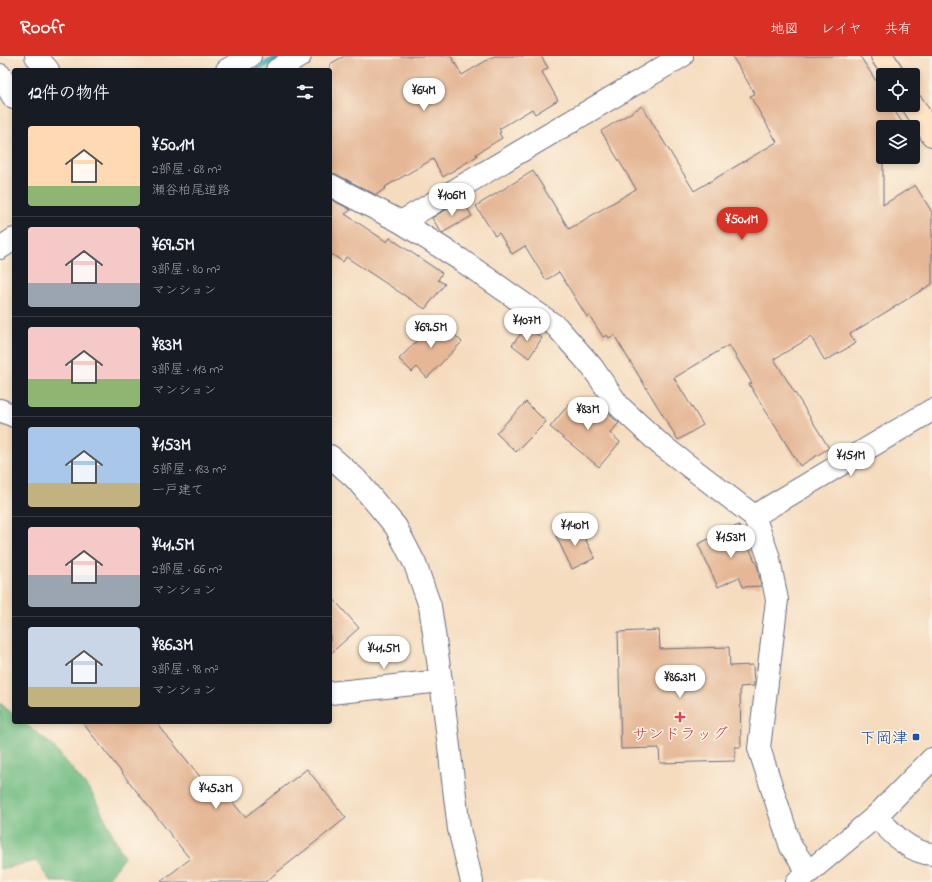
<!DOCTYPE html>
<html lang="ja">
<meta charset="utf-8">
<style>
:root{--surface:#171b24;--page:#242831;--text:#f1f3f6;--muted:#9ea1a6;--line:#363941;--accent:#d93025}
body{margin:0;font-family:"Indie Flower","Klee One",sans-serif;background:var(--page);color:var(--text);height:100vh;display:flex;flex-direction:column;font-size:15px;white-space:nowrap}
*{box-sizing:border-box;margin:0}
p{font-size:13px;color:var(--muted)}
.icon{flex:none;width:22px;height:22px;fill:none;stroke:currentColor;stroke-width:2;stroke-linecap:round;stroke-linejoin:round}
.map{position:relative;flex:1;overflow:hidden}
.panel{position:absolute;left:12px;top:12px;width:320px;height:656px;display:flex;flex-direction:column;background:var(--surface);border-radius:4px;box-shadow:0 2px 6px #0003}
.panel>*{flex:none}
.fabs{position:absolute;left:876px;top:12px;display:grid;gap:8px}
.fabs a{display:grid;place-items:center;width:44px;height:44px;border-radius:4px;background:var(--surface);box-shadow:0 2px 6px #0003;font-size:20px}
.price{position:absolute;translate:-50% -34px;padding:0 9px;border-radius:14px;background:#fff;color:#222;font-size:13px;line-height:26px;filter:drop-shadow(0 1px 2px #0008)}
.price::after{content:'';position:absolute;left:50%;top:24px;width:12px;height:9px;margin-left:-6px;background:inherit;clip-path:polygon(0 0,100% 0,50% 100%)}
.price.active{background:var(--accent);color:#fff}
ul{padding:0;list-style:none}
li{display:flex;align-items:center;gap:12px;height:100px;padding:0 16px}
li+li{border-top:1px solid var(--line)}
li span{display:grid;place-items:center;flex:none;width:112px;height:80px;border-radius:4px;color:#555}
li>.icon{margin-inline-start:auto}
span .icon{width:48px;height:48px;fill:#fffc;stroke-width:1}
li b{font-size:17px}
h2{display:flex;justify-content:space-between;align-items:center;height:48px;padding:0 16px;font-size:17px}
header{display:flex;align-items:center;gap:24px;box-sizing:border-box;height:56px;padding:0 20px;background:var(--accent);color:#fff}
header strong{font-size:19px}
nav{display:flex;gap:22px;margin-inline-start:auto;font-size:14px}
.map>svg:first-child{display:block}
</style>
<header>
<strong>Roofr</strong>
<nav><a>地図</a><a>レイヤ</a><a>共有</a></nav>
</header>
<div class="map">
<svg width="932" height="826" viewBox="0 0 932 826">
<rect width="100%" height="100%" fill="#fcf5e5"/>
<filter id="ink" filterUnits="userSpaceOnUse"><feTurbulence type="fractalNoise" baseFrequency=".025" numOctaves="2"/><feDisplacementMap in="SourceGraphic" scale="8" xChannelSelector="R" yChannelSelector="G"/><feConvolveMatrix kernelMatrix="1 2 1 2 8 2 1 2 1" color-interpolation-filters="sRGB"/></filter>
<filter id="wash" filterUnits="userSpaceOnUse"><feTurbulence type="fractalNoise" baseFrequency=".012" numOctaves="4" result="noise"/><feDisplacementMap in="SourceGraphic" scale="16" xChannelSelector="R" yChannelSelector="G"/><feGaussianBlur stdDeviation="0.9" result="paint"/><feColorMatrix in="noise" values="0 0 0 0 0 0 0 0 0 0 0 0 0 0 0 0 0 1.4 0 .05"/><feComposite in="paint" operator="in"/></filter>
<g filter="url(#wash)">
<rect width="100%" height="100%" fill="#f5dcbf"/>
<!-- forest -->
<path fill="#70bb82" stroke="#467570" d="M0,647L14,659V666H23L52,689L92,737L124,801L106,826H51L36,805L0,813Z"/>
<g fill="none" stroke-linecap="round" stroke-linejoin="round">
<!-- stream -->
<path stroke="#41b1bb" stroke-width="7" d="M255,14L278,2"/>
</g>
<g id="blocks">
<!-- building -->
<path fill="#e5b796" d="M344,0H451L462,19L494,0H541L548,12L542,16L558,44L535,58L532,53L499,73L501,76L499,77L502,82L476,98L477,100L443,121L433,103L385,131L386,132L376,139L336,118L330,117V8Z
M732,0H860L883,36V49H891L905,71H883V149L915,129L932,156V228L850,278L856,287L825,305L811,281L774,303L829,392L800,410L749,328L752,327L729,289L674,322L703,369L678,384L614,279L609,282L607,279L603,281L589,259L587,261L559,216L546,224L525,190L512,198L499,177L495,180L476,150L533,115L569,173L636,133L601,75L642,50L694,135L777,86L750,40L755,38Z
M330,143L351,154L345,158L387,186L390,182L442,217L438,224L445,228L425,253L346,201L343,206L330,197Z
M462,144L472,160L442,177L441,176L432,162Z
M438,263L462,286L427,322L417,311L412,316L399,303Z
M526,271L542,282L529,302L512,289Z
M591,344L619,367L610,377L620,386L599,411L550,371L569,348L580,357Z
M526,346L546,366L516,396L496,377Z
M578,469L595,502L572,513L556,480Z
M739,469L758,512L761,530L743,531L739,521L718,531L698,488Z
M330,539L359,572L330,598Z
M659,574L660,593L729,591L730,610L753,609L754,630L740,631L741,691H735V705L660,707L659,692L621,693L618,576Z
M82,666H156L218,743L225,737L245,761L307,713L346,762L265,826H160L190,803Z"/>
</g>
</g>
<g filter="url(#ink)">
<use href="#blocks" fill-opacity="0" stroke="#676c80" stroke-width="1"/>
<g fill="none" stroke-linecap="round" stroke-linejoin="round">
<!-- minor casing -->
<g stroke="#676c80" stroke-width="24">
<path id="minor" d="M36,0L48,14
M227,14L250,0
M277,14L300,0
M330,129L401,166L461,204L557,271L592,311L619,350L660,388L754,460L768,499L777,544L759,692L791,791L809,816
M401,166L682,0
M0,192L14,183
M0,354L14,360
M754,460L932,354
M330,637L441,625
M876,760C891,776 909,797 932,798"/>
</g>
<!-- tertiary casing -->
<g stroke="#676c80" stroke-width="24">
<path id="tertiary" d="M0,19L14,42
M330,400L356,423L396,471L415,508L430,550L441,625L459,773L472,826
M797,826L876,760L932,703"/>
</g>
<!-- secondary casing -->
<g stroke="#676c80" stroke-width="24">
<path id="secondary" d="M882,0L894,19
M913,49L932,79"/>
</g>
<!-- minor -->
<use href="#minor" stroke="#fff" stroke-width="22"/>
<!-- tertiary -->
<use href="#tertiary" stroke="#fff" stroke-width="22"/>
<!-- secondary -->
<use href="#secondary" stroke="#ffe4c6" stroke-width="22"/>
</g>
</g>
<!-- markers -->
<path fill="#e0444e" stroke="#fcf5e5" stroke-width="1.5" d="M678 655h4v4h4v4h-4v4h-4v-4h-4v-4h4z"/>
<rect fill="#1a4fb4" stroke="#fcf5e5" stroke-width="1.5" x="912" y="677" width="8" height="8" rx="2"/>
<g text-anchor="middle" stroke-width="3" stroke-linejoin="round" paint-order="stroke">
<!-- health labels -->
<g font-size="16" fill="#be3a42" stroke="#fcf5e5">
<text x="680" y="683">サンドラッグ</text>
</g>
<!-- transit labels -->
<g font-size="16" fill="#164399" stroke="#fcf5e5" text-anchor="end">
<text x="908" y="687">下岡津</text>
</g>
</g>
</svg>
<div class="fabs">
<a><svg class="icon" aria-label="locate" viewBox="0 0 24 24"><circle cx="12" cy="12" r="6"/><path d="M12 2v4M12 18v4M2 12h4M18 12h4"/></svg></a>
<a><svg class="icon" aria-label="layers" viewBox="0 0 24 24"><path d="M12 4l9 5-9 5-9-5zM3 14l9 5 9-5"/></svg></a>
</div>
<b class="price" style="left:424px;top:56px">¥64M</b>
<b class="price" style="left:452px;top:161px">¥106M</b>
<b class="price active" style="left:742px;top:185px">¥50.1M</b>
<b class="price" style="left:527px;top:286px">¥107M</b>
<b class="price" style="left:431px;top:293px">¥69.5M</b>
<b class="price" style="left:588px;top:375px">¥83M</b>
<b class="price" style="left:851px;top:421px">¥151M</b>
<b class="price" style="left:575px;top:491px">¥140M</b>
<b class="price" style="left:731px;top:503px">¥153M</b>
<b class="price" style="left:384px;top:614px">¥41.5M</b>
<b class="price" style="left:680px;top:643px">¥86.3M</b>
<b class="price" style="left:216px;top:754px">¥45.3M</b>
<section class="panel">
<h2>12件の物件<svg class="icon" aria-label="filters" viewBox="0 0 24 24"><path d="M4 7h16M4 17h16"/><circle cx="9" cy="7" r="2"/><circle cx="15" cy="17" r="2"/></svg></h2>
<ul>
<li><span style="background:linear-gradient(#ffd9b3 75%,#8fb573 0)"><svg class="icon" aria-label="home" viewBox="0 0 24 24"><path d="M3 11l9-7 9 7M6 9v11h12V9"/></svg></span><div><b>¥50.1M</b><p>2部屋 · 68 m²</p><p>瀬谷柏尾道路</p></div></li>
<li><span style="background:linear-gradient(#f6c9c9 70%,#9aa5b1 0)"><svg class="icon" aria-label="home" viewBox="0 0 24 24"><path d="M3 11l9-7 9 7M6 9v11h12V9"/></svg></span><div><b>¥69.5M</b><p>3部屋 · 80 m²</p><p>マンション</p></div></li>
<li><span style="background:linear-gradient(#f6c9c9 65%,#8fb573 0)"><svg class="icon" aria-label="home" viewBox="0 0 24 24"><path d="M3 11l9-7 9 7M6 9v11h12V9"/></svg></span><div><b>¥83M</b><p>3部屋 · 113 m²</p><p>マンション</p></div></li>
<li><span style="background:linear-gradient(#a9c7e8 70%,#c2b280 0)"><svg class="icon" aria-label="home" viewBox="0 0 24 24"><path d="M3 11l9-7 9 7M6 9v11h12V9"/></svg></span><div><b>¥153M</b><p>5部屋 · 183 m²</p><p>一戸建て</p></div></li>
<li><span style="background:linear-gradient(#f6c9c9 60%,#9aa5b1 0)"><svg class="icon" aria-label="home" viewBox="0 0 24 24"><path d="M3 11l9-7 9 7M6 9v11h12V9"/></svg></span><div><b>¥41.5M</b><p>2部屋 · 66 m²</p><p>マンション</p></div></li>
<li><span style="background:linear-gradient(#c9d6e8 75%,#c2b280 0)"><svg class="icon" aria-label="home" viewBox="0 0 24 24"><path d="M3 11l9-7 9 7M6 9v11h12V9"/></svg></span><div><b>¥86.3M</b><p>3部屋 · 98 m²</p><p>マンション</p></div></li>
</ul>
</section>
</div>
